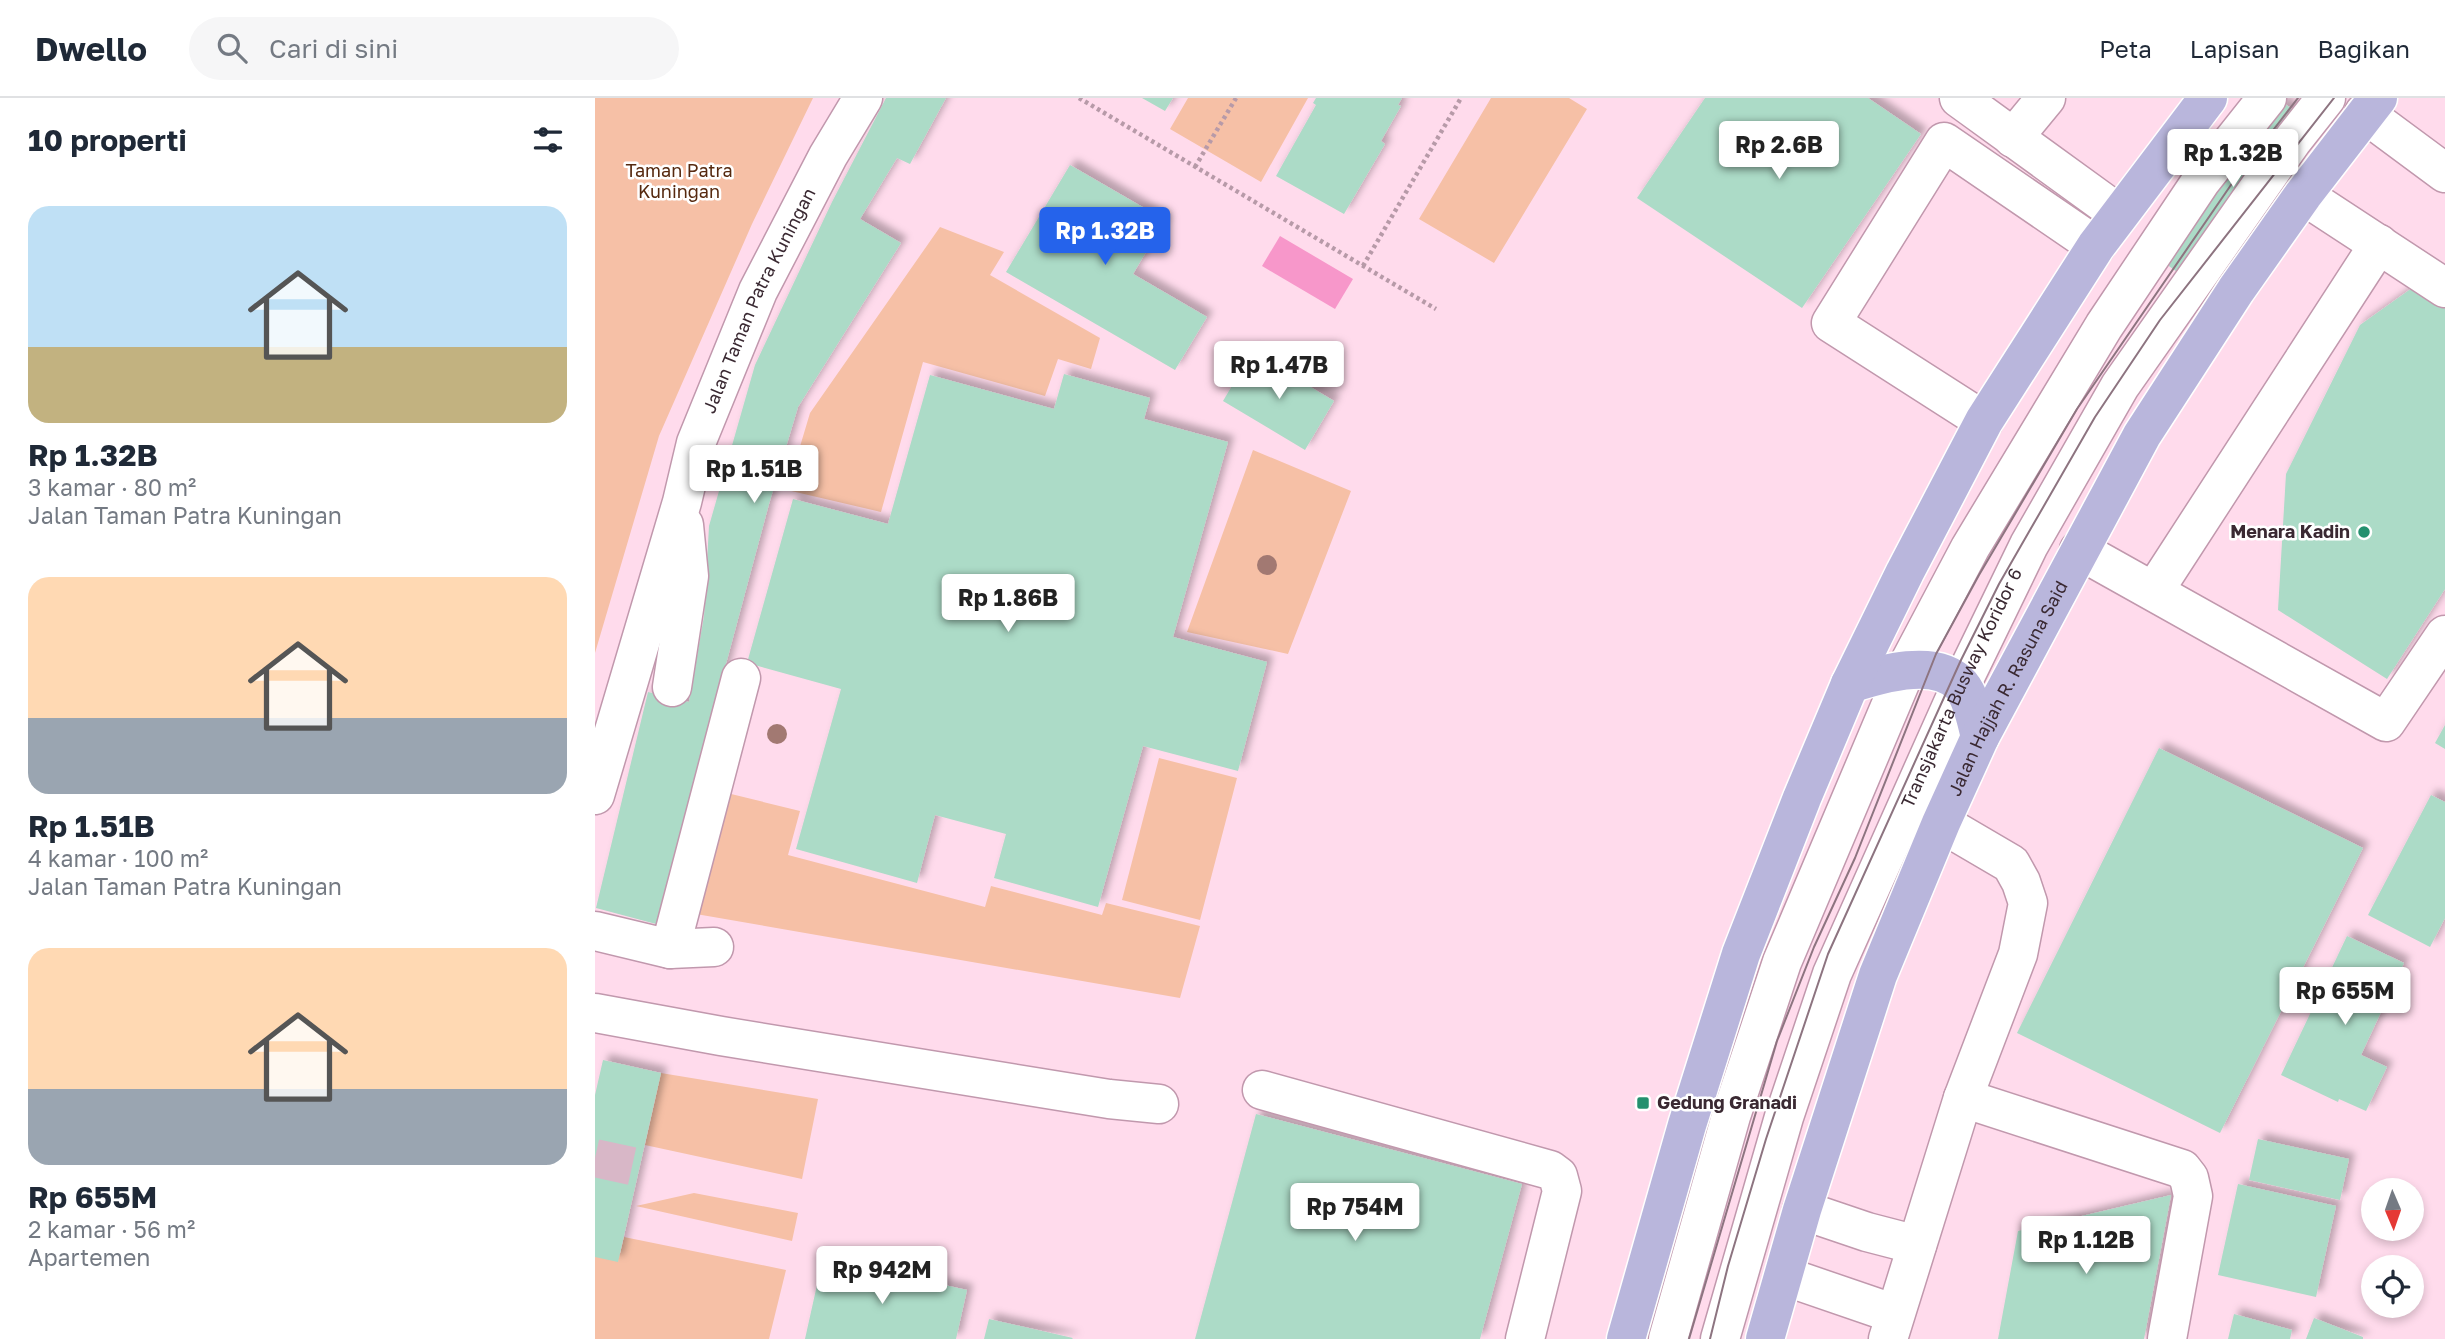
<!DOCTYPE html>
<html lang="id">
<meta charset="utf-8">
<style>
:root{--surface:#fff;--page:#f6f6f7;--text:#1f2937;--muted:#747a83;--line:#e0e1e3;--accent:#2563eb}
body{margin:0;font-family:"Golos Text",sans-serif;background:var(--page);color:var(--text);height:100vh;display:flex;flex-direction:column;font-size:26px;white-space:nowrap}
*{box-sizing:border-box;margin:0}
p{font-size:23px;color:var(--muted)}
.icon{flex:none;width:38px;height:38px;fill:none;stroke:currentColor;stroke-width:2;stroke-linecap:round;stroke-linejoin:round}
.map{position:relative;flex:1;overflow:hidden}
.side{display:flex;flex-direction:column;background:var(--surface);width:595px}
.side>*{flex:none}
.needle{width:46px;rotate:178deg}
.controls{position:absolute;left:1766px;top:1080px;display:grid;gap:14px}
.controls a{display:grid;place-items:center;width:63px;height:63px;border-radius:50%;background:var(--surface);box-shadow:0 4px 10px #0003;font-size:35px}
.price{position:absolute;translate:-50% -60px;padding:0 16px;border-radius:7px;background:#fff;color:#222;font-size:23px;line-height:46px;filter:drop-shadow(0 2px 4px #0008)}
.price::after{content:'';position:absolute;left:50%;top:42px;width:21px;height:16px;margin-left:-10px;background:inherit;clip-path:polygon(0 0,100% 0,50% 100%)}
.price.selected{background:var(--accent);color:#fff}
ul{padding:0;list-style:none}
li{display:grid;align-content:center;gap:14px;height:371px;padding:0 28px}
li span{display:grid;place-items:center;height:217px;border-radius:21px;color:#555}
li>.icon{margin-inline-start:auto}
span .icon{width:126px;height:126px;fill:#fffc;stroke-width:1}
li b{font-size:30px}
h2{display:flex;justify-content:space-between;align-items:center;height:84px;padding:0 28px;font-size:30px}
header{display:flex;align-items:center;gap:42px;box-sizing:border-box;height:98px;padding:0 35px;background:var(--surface);border-bottom:2px solid var(--line)}
header strong{font-size:33px}
nav{display:flex;gap:38px;margin-inline-start:auto;font-size:24px}
.search{width:490px;height:63px;background:var(--page);display:flex;align-items:center;gap:18px;box-sizing:border-box;padding:0 24px;border-radius:38px;color:var(--muted);font-size:26px}
main{display:flex;flex:1;min-height:0}
.map>svg:first-child{display:block}
</style>
<header>
<strong>Dwello</strong>
<div class="search"><svg class="icon" aria-label="search" viewBox="0 0 24 24"><circle cx="10" cy="10" r="6"/><path d="M15 15l6 6"/></svg>Cari di sini</div>
<nav><a>Peta</a><a>Lapisan</a><a>Bagikan</a></nav>
</header>
<main>
<section class="side">
<h2>10 properti<svg class="icon" aria-label="filters" viewBox="0 0 24 24"><path d="M4 7h16M4 17h16"/><circle cx="9" cy="7" r="2"/><circle cx="15" cy="17" r="2"/></svg></h2>
<ul>
<li><span style="background:linear-gradient(#bfe0f5 65%,#c2b280 0)"><svg class="icon" aria-label="home" viewBox="0 0 24 24"><path d="M3 11l9-7 9 7M6 9v11h12V9"/></svg></span><div><b>Rp 1.32B</b><p>3 kamar · 80 m²</p><p>Jalan Taman Patra Kuningan</p></div></li>
<li><span style="background:linear-gradient(#ffd9b3 65%,#9aa5b1 0)"><svg class="icon" aria-label="home" viewBox="0 0 24 24"><path d="M3 11l9-7 9 7M6 9v11h12V9"/></svg></span><div><b>Rp 1.51B</b><p>4 kamar · 100 m²</p><p>Jalan Taman Patra Kuningan</p></div></li>
<li><span style="background:linear-gradient(#ffd9b3 65%,#9aa5b1 0)"><svg class="icon" aria-label="home" viewBox="0 0 24 24"><path d="M3 11l9-7 9 7M6 9v11h12V9"/></svg></span><div><b>Rp 655M</b><p>2 kamar · 56 m²</p><p>Apartemen</p></div></li>
</ul>
</section>
<div class="map">
<svg width="1850" height="1241" viewBox="0 0 1850 1241">
<defs>
<filter id="shadow"><feDropShadow dx="6" dy="-6" stdDeviation="3.5" flood-color="#0004"/></filter>
</defs>
<rect width="100%" height="100%" fill="#ffdbec"/>
<!-- green -->
<path fill="#f6c0a6" d="M0,0H218L157,126L64,338L0,555Z
M593,0H713L666,84L575,31Z
M896,0H974L992,11L899,165L824,121Z
M345,129L409,154L395,177L505,240L496,271L463,261L450,298L328,264L286,414L192,392L215,315Z
M658,352L756,393L693,556L592,534Z
M564,660L642,680L605,822L527,802Z
M132,695L205,713L193,757L390,809L396,788L507,817L511,805L605,828L585,900L101,816Z
M66,975L223,1001L207,1081L50,1047Z
M99,1095L203,1115L197,1143L41,1108Z
M29,1139L191,1172L174,1241H0V1151L25,1156Z"/>
<!-- water -->
<path fill="#f797ca" d="M685,138L758,181L740,211L667,168Z"/>
<!-- building -->
<path fill="#acdbc7" filter="url(#shadow)" d="M291,0H351L315,66L302,60L265,121L306,145L203,309L174,406L61,826L1,810L53,594L94,604L109,518L114,428L160,267L237,104Z
M547,0H578L570,13Z
M721,0H807L803,7L806,8L786,43L790,46L749,116L681,78L721,7L718,5Z
M1110,0H1273L1326,36L1207,210L1042,100Z
M1686,3L1708,19L1589,179L1567,163Z
M475,67L570,122L538,176L612,219L580,272L411,174Z
M1817,190L1850,211V491L1792,581L1683,512L1691,376L1765,227Z
M657,254L739,303L710,352L628,303Z
M469,276L555,300L549,321L633,344L578,539L672,564L643,673L548,648L503,809L399,780L411,736L340,717L322,785L201,751L246,591L152,565L198,401L293,426L335,277L459,311Z
M1850,627V651L1840,645Z
M1564,650L1768,750L1625,1035L1422,935Z
M1836,697L1850,704V820L1835,849L1773,817Z
M1752,838L1809,865L1766,957L1792,969L1771,1013L1744,1001L1743,1004L1686,977Z
M8,962L66,975L23,1164L0,1159V997Z
M661,1016L927,1086L885,1241H600Z
M1663,1041L1754,1061L1745,1102L1654,1082Z
M1643,1086L1741,1108L1721,1199L1623,1177Z
M1576,1097L1549,1241H1403L1423,1133Z
M228,1160L372,1192L361,1241H210Z
M1639,1216L1697,1232L1695,1241H1633Z
M1719,1220L1768,1239V1241H1711Z
M394,1221L478,1240L477,1241H389Z"/>
<g fill="none" stroke-linecap="round" stroke-linejoin="round">
<!-- minor-tunnel -->
<path stroke="#d8b7c7" stroke-width="38" stroke-dasharray="38 19" stroke-linecap="butt" d="M0,1060L50,1071"/>
<!-- minor casing -->
<g stroke="#c198ad" stroke-width="41">
<g id="minor">
<path d="M1364,0L1524,116"/>
<path d="M1769,15L1850,75"/>
<path d="M1418,40L1451,0"/>
<path d="M1708,97L1850,190"/>
<path d="M1389,323L1236,225L1349,44L1501,148"/>
<path d="M1484,452L1791,624L1850,537"/>
<path d="M1559,493L1784,146"/>
<path d="M77,589L94,478L89,427"/>
<path id="s1" d="M0,697L87,404L101,345L163,193L233,58L268,0"/>
<path d="M0,833L75,851L146,580"/>
<path d="M75,851L119,849"/>
<path d="M0,915L126,938L514,1001L564,1006"/>
<path d="M667,992L955,1072L963,1078L967,1093L930,1241"/>
<path d="M1368,1000L1587,1071L1594,1080L1598,1098L1572,1241"/>
<path d="M1207,1112L1272,1134L1322,1147"/>
<path d="M1189,1178L1300,1216"/>
<path d="M1073,1241L1136,1018L1187,864L1311,571L1375,450L1509,228L1606,83L1672,0"/>
<path id="s2" d="M1125,1241L1189,1019L1237,876L1366,587L1434,447L1525,288L1697,43L1731,0"/>
<path d="M1293,1241L1368,1000L1423,856L1433,805L1426,784L1416,766L1346,725"/>
</g>
</g>
<!-- major casing -->
<g stroke="#fff" stroke-width="41">
<g id="major">
<path d="M1255,586C1285,576 1341,559 1366,587C1377,600 1381,624 1385,639"/>
<path d="M1031,1241L1092,1027L1146,856L1207,700L1255,586L1310,474L1389,323L1501,148L1613,0"/>
<path id="s3" d="M1170,1241L1207,1112L1283,877L1346,725L1385,639L1547,337L1641,192L1708,97L1783,0"/>
</g>
</g>
<!-- path -->
<path stroke="#b79aa8" stroke-width="4.5" stroke-dasharray="3.5 3.5" stroke-linecap="butt" d="M484,0L841,211
M600,69L641,0
M768,168L866,0"/>
<!-- minor -->
<use href="#minor" stroke="#fff" stroke-width="38"/>
<!-- major -->
<use href="#major" stroke="#b9b6dc" stroke-width="38"/>
<!-- tram -->
<path stroke="#8d7480" stroke-width="2" d="M1094,1241L1182,943L1219,849L1260,760L1341,556L1384,477L1482,311L1638,84L1703,0
M1115,1241L1133,1168L1171,1041L1233,856L1366,562L1404,486L1500,319L1565,222L1739,0"/>
</g>
<!-- trees -->
<g fill="#a27972">
<circle cx="672" cy="467" r="10"/>
<circle cx="182" cy="636" r="10"/>
</g>
<!-- markers -->
<g fill="#24906e" stroke="#fff" stroke-width="2.5">
<circle cx="1769" cy="434" r="7"/>
<rect x="1041" y="998" width="14" height="14" rx="3.5"/>
</g>
<g text-anchor="middle" stroke-width="5" stroke-linejoin="round" paint-order="stroke">
<!-- park labels -->
<g font-size="18" fill="#56290f" stroke="#fff">
<text x="84" y="79">Taman Patra<tspan x="84" dy="21">Kuningan</tspan></text>
</g>
<!-- street labels -->
<g font-size="18" fill="#3a2932" stroke="#fff">
<text dy="6" stroke="none"><textPath href="#s1" startOffset="522">Jalan Taman Patra Kuningan</textPath></text>
<text dy="6" stroke="none"><textPath href="#s3" startOffset="696">Jalan Hajjah R. Rasuna Said</textPath></text>
<text dy="6" stroke="none"><textPath href="#s2" startOffset="696">Transjakarta Busway Koridor 6</textPath></text>
</g>
<!-- poi labels -->
<g font-size="18" font-weight="bold" fill="#3a2932" stroke="#fff" text-anchor="end">
<text x="1755" y="440">Menara Kadin</text>
<text x="1062" y="1011" text-anchor="start">Gedung Granadi</text>
</g>
</g>
</svg>
<div class="controls">
<a><svg class="needle" viewBox="-14 -14 28 28"><path d="M0-13l5 13h-10z" fill="#e53935"/><path d="M0 13l5-13h-10z" fill="#747a83"/></svg></a>
<a><svg class="icon" aria-label="locate" viewBox="0 0 24 24"><circle cx="12" cy="12" r="6"/><path d="M12 2v4M12 18v4M2 12h4M18 12h4"/></svg></a>
</div>
<b class="price" style="left:1184px;top:83px">Rp 2.6B</b>
<b class="price" style="left:1638px;top:91px">Rp 1.32B</b>
<b class="price selected" style="left:510px;top:169px">Rp 1.32B</b>
<b class="price" style="left:684px;top:303px">Rp 1.47B</b>
<b class="price" style="left:159px;top:407px">Rp 1.51B</b>
<b class="price" style="left:413px;top:536px">Rp 1.86B</b>
<b class="price" style="left:1750px;top:929px">Rp 655M</b>
<b class="price" style="left:760px;top:1145px">Rp 754M</b>
<b class="price" style="left:1491px;top:1178px">Rp 1.12B</b>
<b class="price" style="left:287px;top:1208px">Rp 942M</b>
</div>
</main>
